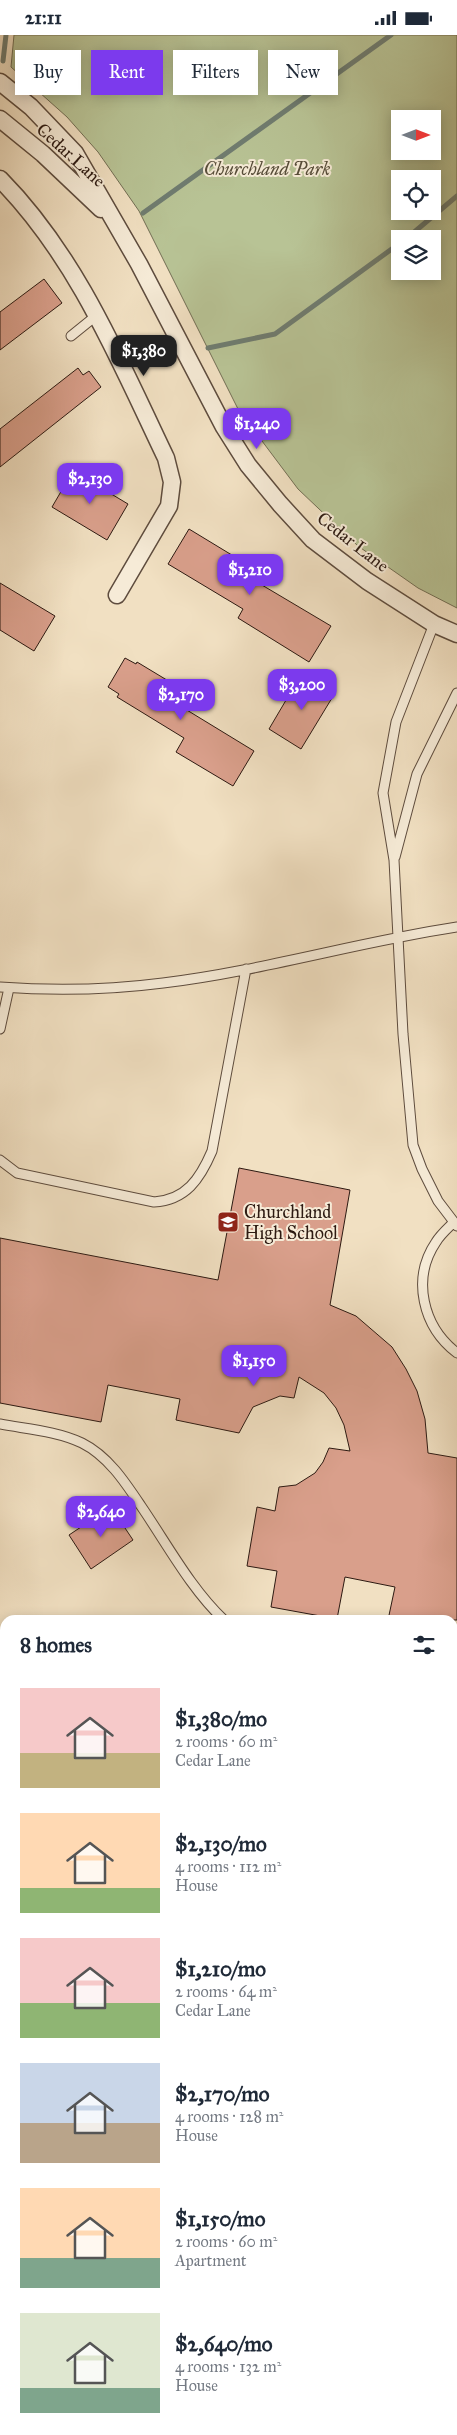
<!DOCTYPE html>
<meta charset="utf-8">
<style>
:root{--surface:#fff;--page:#f2f2f3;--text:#1f2937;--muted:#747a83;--accent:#7c3aed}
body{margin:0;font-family:"IM FELL Great Primer",serif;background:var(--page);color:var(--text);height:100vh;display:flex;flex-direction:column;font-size:19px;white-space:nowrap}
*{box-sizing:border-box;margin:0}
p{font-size:16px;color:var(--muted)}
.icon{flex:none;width:28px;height:28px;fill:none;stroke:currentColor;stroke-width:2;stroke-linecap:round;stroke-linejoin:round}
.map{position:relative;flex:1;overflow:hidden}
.side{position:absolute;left:0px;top:1580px;width:458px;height:820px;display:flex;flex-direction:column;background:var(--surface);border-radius:15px 15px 0 0;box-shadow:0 2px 12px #0003}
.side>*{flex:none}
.hud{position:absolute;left:15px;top:15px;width:428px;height:45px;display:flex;gap:10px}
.needle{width:32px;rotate:90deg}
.buttons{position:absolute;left:391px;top:75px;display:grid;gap:10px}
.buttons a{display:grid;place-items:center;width:50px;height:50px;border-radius:0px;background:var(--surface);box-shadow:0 2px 12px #0003;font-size:25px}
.price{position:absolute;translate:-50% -42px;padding:0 11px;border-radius:10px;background:var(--accent);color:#fff;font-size:16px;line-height:32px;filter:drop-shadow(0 1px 2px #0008)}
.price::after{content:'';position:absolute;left:50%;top:30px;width:15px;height:11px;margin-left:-8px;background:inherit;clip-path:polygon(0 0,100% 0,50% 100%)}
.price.current{background:#222;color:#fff}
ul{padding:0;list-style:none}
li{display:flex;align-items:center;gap:15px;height:125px;padding:0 20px}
li span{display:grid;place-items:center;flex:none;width:140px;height:100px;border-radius:0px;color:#555}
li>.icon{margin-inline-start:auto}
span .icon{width:60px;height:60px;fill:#fffc;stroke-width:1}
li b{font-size:21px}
h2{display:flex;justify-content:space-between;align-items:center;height:60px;padding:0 20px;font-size:21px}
.chip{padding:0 18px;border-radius:0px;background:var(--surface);box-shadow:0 2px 12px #0003;font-size:18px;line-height:45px}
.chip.current{background:var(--accent);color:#fff}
.status{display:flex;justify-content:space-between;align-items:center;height:35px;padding:0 25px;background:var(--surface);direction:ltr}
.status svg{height:14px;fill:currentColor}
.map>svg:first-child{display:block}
</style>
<div class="status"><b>21:11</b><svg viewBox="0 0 49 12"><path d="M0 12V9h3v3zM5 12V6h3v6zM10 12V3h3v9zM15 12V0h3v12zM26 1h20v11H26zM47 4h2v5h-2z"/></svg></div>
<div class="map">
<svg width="457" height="2400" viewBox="0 0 457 2400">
<rect width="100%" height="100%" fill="#f1e0c2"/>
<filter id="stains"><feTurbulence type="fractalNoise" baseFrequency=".004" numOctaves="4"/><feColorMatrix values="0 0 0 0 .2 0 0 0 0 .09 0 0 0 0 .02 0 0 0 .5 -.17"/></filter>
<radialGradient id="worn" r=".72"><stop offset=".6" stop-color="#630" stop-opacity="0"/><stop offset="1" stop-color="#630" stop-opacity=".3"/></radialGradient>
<!-- green -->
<path fill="#b8c395" stroke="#726e54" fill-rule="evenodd" d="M14,0H457V573L418,553L358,511L298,454L238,374L139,176L98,117L67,82L11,32ZM400,84H432V116H400ZM400,144H432V176H400ZM400,204H432V236H400Z
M0,1884L5,1890V2058L0,2055Z
M0,2086L5,2089V2395H420L424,2400H0Z
M453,2272L457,2275V2379L452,2374Z"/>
<!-- water -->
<path fill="#9bbeae" stroke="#6f7c70" d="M453,2374L457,2379V2400H424L420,2395H452Z"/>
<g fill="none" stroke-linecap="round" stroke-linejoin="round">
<!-- stream -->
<path stroke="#6f7c70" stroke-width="5" d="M3,26L6,0
M143,178L391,0
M406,204L457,161
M208,313L275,299L400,208
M73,2400L78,2395"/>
</g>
<!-- building -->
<path fill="#d99f8b" stroke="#2d1a12" d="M44,244L62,268L0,315V277Z
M78,333L83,340L89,336L101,352L0,432V394Z
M73,436L128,469L107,505L52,472Z
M189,494L245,528L240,537L331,591L309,627L238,583L243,574L168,529Z
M0,548L55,581L34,616L0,595Z
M125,623L136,629L137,627L185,656L177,669L254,716L233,751L176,717L184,703L117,662L119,659L108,652Z
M302,638L335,658L301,714L269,694Z
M239,1133L350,1155L330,1270L356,1281L392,1312L406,1334L417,1356L425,1384L428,1418L457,1423V1585H388L395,1552L345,1542L337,1584L271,1572L277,1536L247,1531L257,1472L275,1476L279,1452L296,1450L315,1438L323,1427L329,1413L350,1416L344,1390L336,1373L324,1358L299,1342L294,1363L280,1361L253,1372L239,1398L176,1385L180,1364L108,1350L101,1387L0,1368V1203L218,1245Z
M111,1472L133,1505L91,1534L69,1500Z"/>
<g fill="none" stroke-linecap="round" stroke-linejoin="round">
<!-- lane casing -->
<g stroke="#5e4c3e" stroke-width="11">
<path id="lane" d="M71,301L97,280
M434,589L396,687L383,758L394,825L403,999L413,1110L422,1134L438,1166L457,1191
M395,822L417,739L457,658
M0,952C54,956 109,955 163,948C262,936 358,907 457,892
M0,994L9,953
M0,1125L17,1138L154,1167C186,1165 200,1144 212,1116L246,934
M454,1187C448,1193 440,1200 436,1207C411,1244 423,1292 457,1318
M0,1389C26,1394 57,1396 82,1408C108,1421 125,1447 141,1471C167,1509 191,1554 224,1585"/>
</g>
<!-- street casing -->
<g stroke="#5e4c3e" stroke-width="19">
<path id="street" d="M0,47L31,72L75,118L139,229L224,392L248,430L280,469L313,505L367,546L434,589L457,599
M0,84L43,119L101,174
M0,144C77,222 119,325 166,423L172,447L169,471L117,560"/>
</g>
<!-- lane -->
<use href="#lane" stroke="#f6ebd7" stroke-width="9"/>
<!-- street -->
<use href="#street" stroke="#f6ebd7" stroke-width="16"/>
</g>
<!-- icons -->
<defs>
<g id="school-square" transform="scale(1.125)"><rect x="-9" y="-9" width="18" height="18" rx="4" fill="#8f2418" stroke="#f6ebd7"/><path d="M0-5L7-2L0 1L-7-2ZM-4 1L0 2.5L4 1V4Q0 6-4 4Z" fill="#fff"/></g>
</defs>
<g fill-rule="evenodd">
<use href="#school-square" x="228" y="1187"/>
</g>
<g text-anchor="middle" stroke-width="4" stroke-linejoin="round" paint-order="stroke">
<!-- street labels -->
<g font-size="18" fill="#2d1a12" stroke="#f6ebd7">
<text transform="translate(71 120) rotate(42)" y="6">Cedar Lane</text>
<text transform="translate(353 507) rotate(38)" y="6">Cedar Lane</text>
</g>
<!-- park labels -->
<g font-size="18" font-style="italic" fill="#574d39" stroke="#f6ebd7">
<text x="267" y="140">Churchland Park</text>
</g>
<!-- poi labels -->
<g font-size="18" fill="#2d1a12" stroke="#f6ebd7" text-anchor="start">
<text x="244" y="1183">Churchland<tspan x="244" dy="21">High School</tspan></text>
</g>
</g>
<rect width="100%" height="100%" filter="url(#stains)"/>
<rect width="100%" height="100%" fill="url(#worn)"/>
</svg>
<div class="buttons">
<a><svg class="needle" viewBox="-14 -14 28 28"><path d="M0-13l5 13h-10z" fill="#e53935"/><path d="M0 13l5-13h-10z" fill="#747a83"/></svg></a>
<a><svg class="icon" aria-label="locate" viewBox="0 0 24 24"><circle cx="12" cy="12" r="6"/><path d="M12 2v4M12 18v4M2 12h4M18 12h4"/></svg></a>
<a><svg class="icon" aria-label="layers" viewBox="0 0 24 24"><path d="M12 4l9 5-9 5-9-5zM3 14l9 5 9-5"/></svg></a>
</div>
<b class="price current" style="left:144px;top:342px">$1,380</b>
<b class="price" style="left:257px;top:415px">$1,240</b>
<b class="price" style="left:90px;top:470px">$2,130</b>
<b class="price" style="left:250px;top:561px">$1,210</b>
<b class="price" style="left:302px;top:676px">$3,200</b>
<b class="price" style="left:181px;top:686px">$2,170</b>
<b class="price" style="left:254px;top:1352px">$1,150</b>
<b class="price" style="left:101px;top:1503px">$2,640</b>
<div class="hud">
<a class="chip">Buy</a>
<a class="chip current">Rent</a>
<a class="chip">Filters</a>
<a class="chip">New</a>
</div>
<section class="side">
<h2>8 homes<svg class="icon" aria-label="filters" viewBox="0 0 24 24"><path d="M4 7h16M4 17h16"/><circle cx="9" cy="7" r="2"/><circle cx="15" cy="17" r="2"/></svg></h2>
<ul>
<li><span style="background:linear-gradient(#f6c9c9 65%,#c2b280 0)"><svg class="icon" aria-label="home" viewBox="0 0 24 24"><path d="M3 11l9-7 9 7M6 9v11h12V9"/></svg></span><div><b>$1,380/mo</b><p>2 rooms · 60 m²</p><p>Cedar Lane</p></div></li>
<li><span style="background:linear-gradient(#ffd9b3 75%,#8fb573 0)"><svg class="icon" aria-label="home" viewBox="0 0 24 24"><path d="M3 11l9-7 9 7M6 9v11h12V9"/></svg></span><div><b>$2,130/mo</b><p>4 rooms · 112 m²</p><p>House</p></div></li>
<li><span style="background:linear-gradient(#f6c9c9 65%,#8fb573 0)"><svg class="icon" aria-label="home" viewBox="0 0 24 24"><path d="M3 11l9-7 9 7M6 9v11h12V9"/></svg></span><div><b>$1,210/mo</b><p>2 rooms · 64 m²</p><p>Cedar Lane</p></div></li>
<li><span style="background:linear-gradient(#c9d6e8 60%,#b9a48a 0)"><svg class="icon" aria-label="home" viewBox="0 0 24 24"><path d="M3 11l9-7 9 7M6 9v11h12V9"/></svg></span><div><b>$2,170/mo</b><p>4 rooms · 128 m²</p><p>House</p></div></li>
<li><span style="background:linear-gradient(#ffd9b3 70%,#7fa58c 0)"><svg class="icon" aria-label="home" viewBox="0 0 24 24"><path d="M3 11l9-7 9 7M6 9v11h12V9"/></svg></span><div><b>$1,150/mo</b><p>2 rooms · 60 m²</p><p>Apartment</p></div></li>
<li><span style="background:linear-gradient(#dfe7d0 75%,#7fa58c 0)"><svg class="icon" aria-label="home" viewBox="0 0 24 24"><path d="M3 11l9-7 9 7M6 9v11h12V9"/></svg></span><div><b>$2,640/mo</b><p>4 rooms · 132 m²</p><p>House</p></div></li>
</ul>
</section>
</div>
